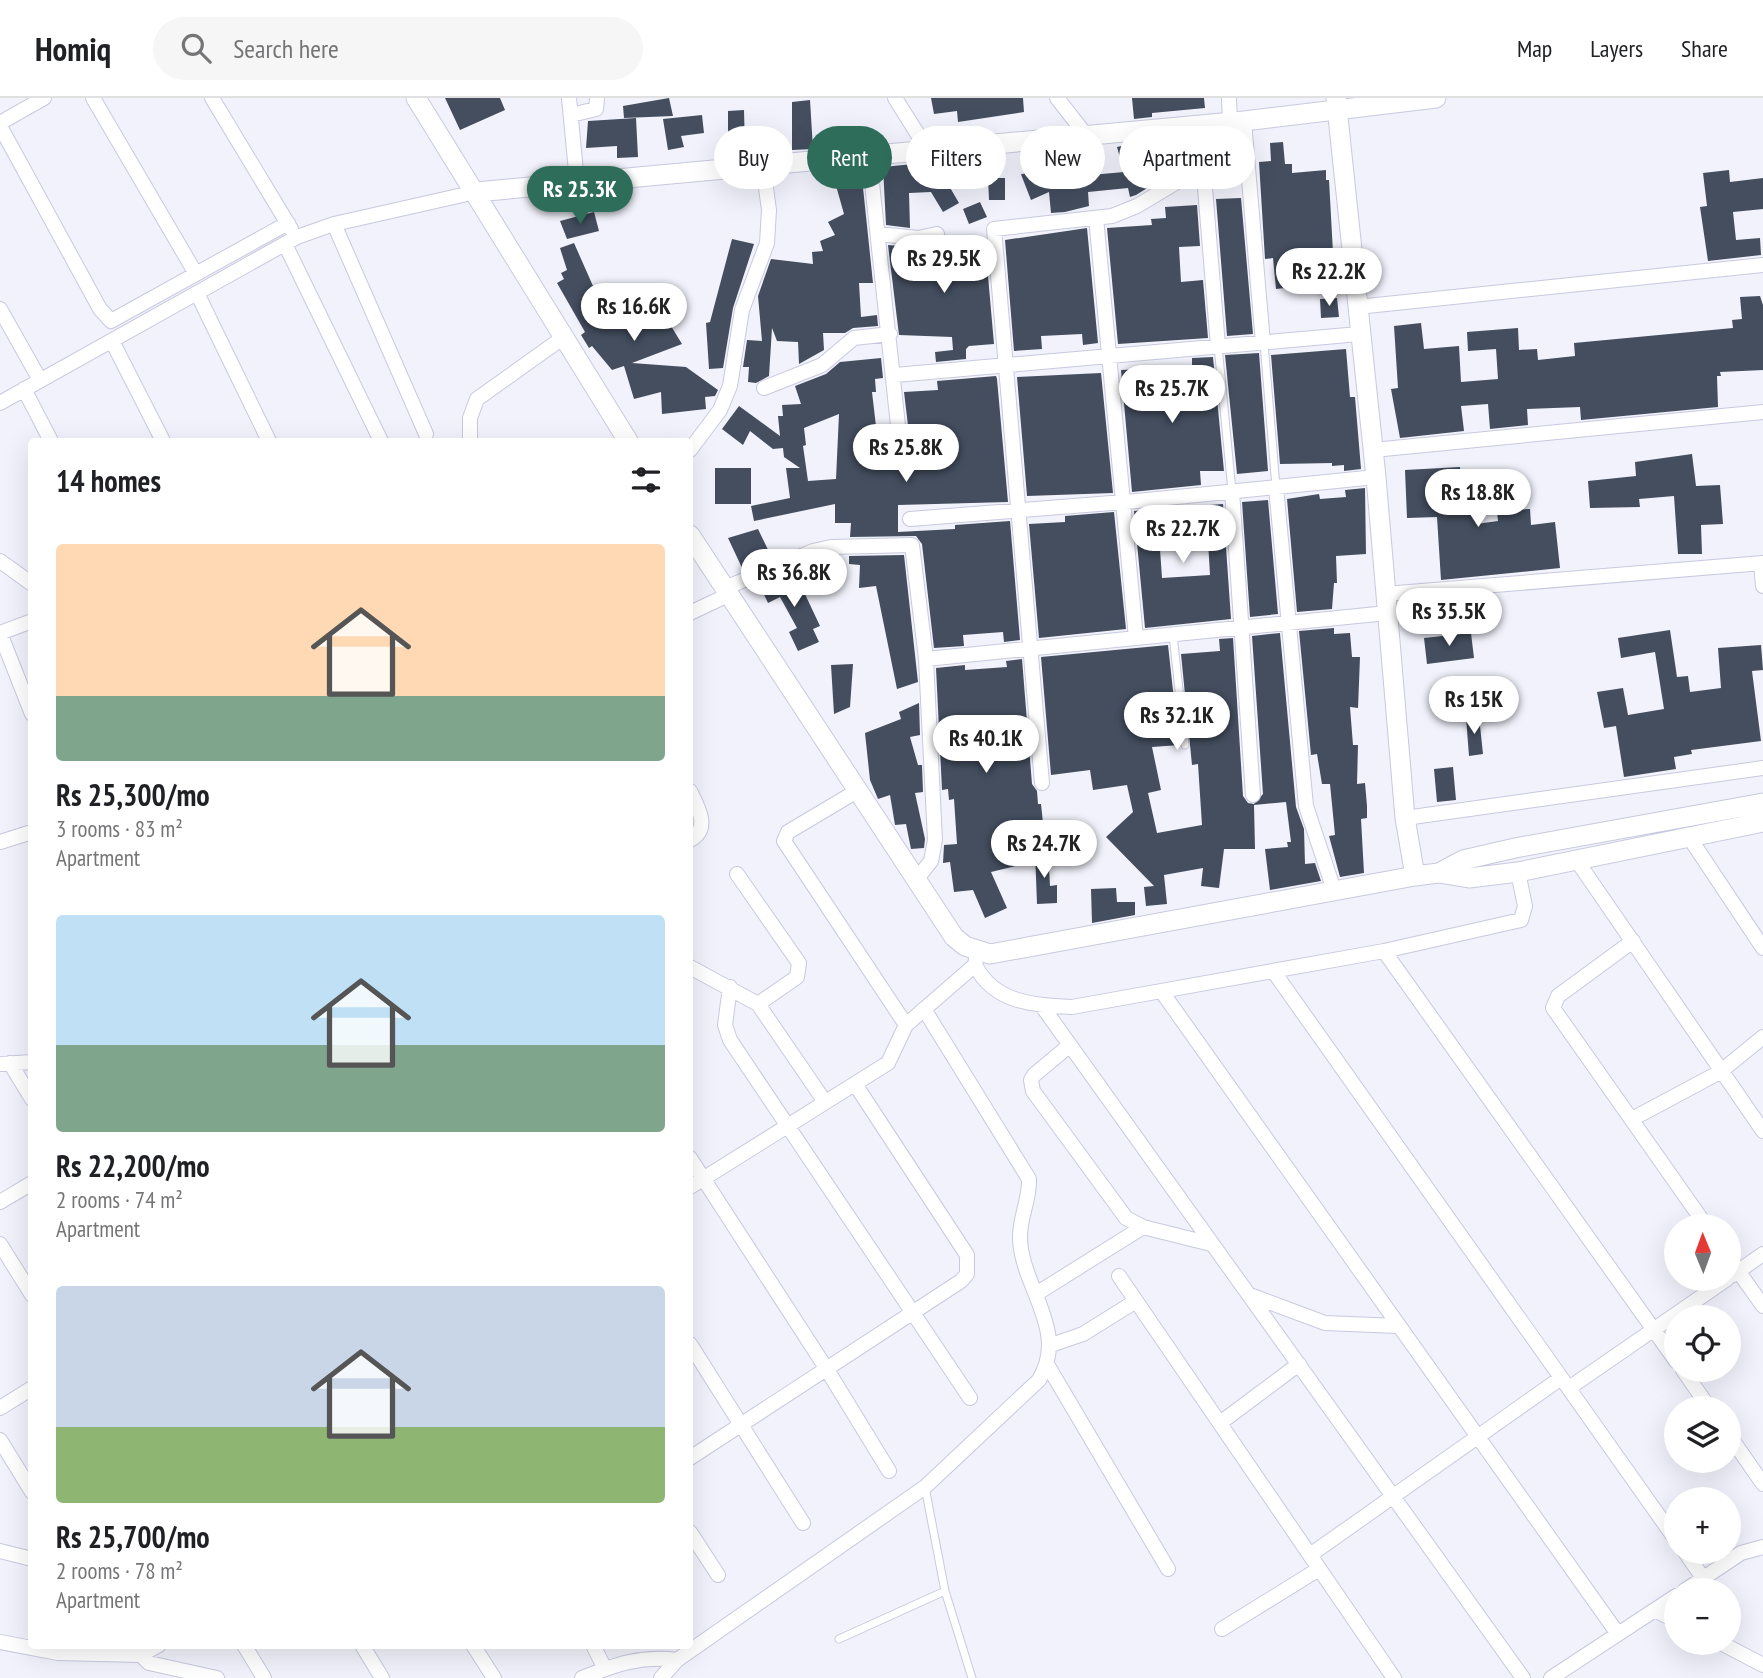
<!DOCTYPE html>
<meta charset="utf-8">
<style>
:root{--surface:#fff;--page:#f6f6f6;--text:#202124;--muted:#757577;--line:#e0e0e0;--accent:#2e6d5a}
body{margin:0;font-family:"PT Sans Narrow",sans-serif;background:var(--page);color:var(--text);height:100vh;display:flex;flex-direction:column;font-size:26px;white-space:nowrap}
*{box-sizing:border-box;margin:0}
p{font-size:23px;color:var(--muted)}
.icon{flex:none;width:38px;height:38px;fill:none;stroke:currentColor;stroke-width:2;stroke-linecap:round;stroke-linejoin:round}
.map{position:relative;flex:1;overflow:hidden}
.side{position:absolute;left:28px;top:340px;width:665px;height:1211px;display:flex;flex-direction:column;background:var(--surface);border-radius:7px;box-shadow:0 7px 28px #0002}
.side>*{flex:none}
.banner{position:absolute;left:714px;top:28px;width:665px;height:63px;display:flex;gap:14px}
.needle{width:46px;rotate:359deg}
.fabs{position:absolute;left:1664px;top:1116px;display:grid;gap:14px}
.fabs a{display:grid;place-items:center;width:77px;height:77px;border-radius:50%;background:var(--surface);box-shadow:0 7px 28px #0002;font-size:35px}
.price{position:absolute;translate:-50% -60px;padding:0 16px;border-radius:24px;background:#fff;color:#222;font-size:23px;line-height:46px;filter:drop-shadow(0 2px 4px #0008)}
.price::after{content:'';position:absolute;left:50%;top:42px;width:21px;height:16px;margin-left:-10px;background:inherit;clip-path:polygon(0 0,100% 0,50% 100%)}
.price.selected{background:var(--accent);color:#fff}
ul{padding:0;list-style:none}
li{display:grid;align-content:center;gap:14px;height:371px;padding:0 28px}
li span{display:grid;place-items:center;height:217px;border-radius:7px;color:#555}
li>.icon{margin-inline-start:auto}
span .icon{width:126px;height:126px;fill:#fffc;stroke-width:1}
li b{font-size:30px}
h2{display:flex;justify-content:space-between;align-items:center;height:84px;padding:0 28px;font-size:30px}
.tag{padding:0 24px;border-radius:32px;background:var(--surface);box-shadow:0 7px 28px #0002;font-size:24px;line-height:63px}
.tag.selected{background:var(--accent);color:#fff}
header{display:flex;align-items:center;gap:42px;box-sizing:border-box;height:98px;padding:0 35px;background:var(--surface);border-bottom:2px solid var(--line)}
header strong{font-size:33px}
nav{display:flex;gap:38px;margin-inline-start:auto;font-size:24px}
.search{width:490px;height:63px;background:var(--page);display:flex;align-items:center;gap:18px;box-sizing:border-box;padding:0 24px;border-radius:38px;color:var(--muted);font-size:26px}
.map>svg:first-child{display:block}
</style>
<header>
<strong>Homiq</strong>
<div class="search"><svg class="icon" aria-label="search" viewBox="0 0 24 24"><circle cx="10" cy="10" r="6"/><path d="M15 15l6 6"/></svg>Search here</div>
<nav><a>Map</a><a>Layers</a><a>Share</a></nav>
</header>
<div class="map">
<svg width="1763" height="1580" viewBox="0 0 1763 1580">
<rect width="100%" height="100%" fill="#f1f2fb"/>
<!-- building -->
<path fill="#444e5f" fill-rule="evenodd" d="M445,0H500L505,12L460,32Z
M669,0L673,18L624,20L623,8Z
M931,0H1023L1024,14L958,24L957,13L934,16Z
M1132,0H1204L1205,10L1152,15V19L1134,21Z
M810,2L813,51L792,52V4Z
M744,12L745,50L728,51V13Z
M702,17L704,35L681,38L684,49L668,52L663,21Z
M636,20L638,59L617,60V48L586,50L588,23Z
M1203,41L1206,60L1170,66L1171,71L1146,76L1149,89L1136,97L1130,99L1128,90L1088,94L1089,108L1065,114L1051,115L1049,94L1031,102L1022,79L1021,76L1077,72V69L1090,67L1091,77L1124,74L1117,49L1135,45L1138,56Z
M1283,44L1285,66H1292V75L1326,72V82H1329L1334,173L1302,175L1303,188L1276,191L1273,160L1265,161L1259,64L1271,63L1270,45Z
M923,65L924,74L938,69L959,105L943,114L931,94L909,95L910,130L886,127L883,69Z
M1729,72L1730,84L1763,80V111L1733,114L1736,142L1760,140L1761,157L1708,163L1700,109L1707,108L1703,75Z
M852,79L862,80L873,185H859L861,219L877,217L878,228L853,230L845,235H823L824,252L799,266L798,244L777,243L772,230L769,278L756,285L748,284L749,269H743L747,242L762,243L758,198L771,161L813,166L812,154L823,153L820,143L835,137L828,124L844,116L835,84Z
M988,80H1005V102H989Z
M1241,100L1253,236L1227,238L1216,101Z
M980,104L987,119L969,126L963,111Z
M1197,107L1200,148L1179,149L1181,184L1203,182L1208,240L1118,246L1107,130L1152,127L1151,121L1166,120L1165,109Z
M594,114L599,133L567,141L560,123Z
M1087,130L1098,245L1083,247L1082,236L1041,238L1042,251L1014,253L1005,142Z
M732,141L754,146L733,210L723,270L709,271L706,225L710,224Z
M976,144H985L994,246L969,248L966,251V261L936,264L935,254L953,252L952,239L899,237L888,147L911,149L909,150Z
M574,145L597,197L589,201L606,229L654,200L682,246L632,265L686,269L718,292L715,298L705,299L706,311L662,316L661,294L634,301L624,268L612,272L592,248L589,250L581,237L585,234L557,185L564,181L561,175L567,172L560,150Z
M1760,198L1763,207V272L1720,274L1721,278H1717L1718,309L1581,322L1580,309L1527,311L1528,327L1490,331L1488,306L1461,308L1464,333L1400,340L1391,291L1398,290L1394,228L1421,225L1424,251L1459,248L1461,284L1498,281L1496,251L1468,253L1467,234L1518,230L1519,252L1537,251L1538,262L1575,258L1574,245L1733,230L1732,222L1742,221L1740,199Z
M1337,200L1339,219L1321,220L1320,201Z
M1346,251L1350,299H1355L1361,371L1344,373V367L1332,368V365L1280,366L1271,257Z
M1259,255L1268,373L1237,376L1225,257Z
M1213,259L1224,373H1200L1201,387L1132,394L1121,272L1192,269V260Z
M881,260L883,280L875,281L876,294H872L879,354H906L909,336L904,294L938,292L937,283L996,278L997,281L1008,404L898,407V434L955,431V427L1010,423L1020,542L1004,544L1003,534L963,537L964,548L934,550L922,446L916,438L850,439L851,425H835V406L754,423L751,408L790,400L786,370H800L784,359L783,350L773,351L750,333L743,347L722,331L739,308L780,338L778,318H783L782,307L801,306L795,288L826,276L840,264ZM839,316L836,381L808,383L803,348L806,347L804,330Z
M1101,275L1113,395L1027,398L1017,279Z
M1692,356L1696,388L1720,387L1723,426L1701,427L1702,456H1678L1674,398L1639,401L1640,409L1590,410L1588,383L1636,378L1635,364Z
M1460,369L1461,383L1470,382L1476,426L1498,423L1497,413L1530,411L1531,427L1555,424L1560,470L1441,482L1437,419L1407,420L1405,372Z
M715,370H751V406H715Z
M1365,390L1366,456L1336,458L1337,485H1334L1332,511L1297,514L1287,401L1319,396L1320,401L1346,399L1345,392Z
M1268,402L1278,516L1250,519L1242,404Z
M1223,406L1231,521L1145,530L1134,413ZM1208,443L1210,477L1162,480L1160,451H1166V446Z
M1114,414L1126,531L1039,540L1029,426L1065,424V418Z
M758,431L772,460L743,472L728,440Z
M904,457L918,584L897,591L876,488L859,490L860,467L849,466V458Z
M789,474L800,496L804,494L820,528L813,531L819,544L798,553L789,534L797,530L780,499L768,505L759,486Z
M1334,530V536L1350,535L1352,559H1360L1358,610L1350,609L1353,647H1358L1357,686L1365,685L1367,708V720L1361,721L1364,775L1340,779L1329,738L1335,737L1330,686H1322L1317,656L1311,657L1299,533Z
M1670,532L1677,579L1688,578L1690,594L1721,590L1718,550L1761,547L1763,572L1752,573L1761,643L1691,652L1692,656L1674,659L1676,671L1624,679L1616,628L1604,630L1597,594L1623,590L1628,617L1664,611L1655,554L1621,560L1618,540Z
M1280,535L1296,709L1304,731L1305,766L1315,765L1321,783L1270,792L1265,751L1288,749L1287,744H1291L1286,704L1254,707L1255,751H1224L1219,790L1201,788L1203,770L1164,777L1167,806L1146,808L1144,789L1154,788L1106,739L1133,714L1127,687L1093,692L1090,672L1051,677L1041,559L1168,547L1179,647L1152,649L1161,692L1148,695L1157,735L1202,727L1198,666L1192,667L1181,556L1220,553L1219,541L1233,540L1243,698L1248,705L1254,706L1263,696L1252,538Z
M1471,535L1474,560L1427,566L1424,540Z
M1022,561L1032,686L1037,693L1038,706H1041L1043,725L1023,726L1032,764L991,774L1007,810L985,820L973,792L954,794L950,764L943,765L944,747L957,746L954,701L949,702L948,691L942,692L936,570L965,567V572L1007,569L1006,563Z
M853,566L850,609L834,616L831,567Z
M919,605L920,637L910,639L918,667H922L923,694L915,695L925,741L924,750L911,751L906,726L895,727L890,697L878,701L870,682L865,635L901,621L899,614Z
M1479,618L1483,656L1469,658L1466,619Z
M1453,669L1456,702L1437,704L1434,671Z
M1048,752L1050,788L1057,787V805L1037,806L1035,753Z
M1116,790L1117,804H1135V817L1092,825L1091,791Z"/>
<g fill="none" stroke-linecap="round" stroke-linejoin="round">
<!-- lane casing -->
<g stroke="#c8c9df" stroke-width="9">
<path id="lane" d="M1264,245L1276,389
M1218,248L1232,393
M1173,537L1185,647
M925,1389L945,1493L972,1580
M839,1541L945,1493"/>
</g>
<!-- street casing -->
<g stroke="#c8c9df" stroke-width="16">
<path id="street" d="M93,0L196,176
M212,0L291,131
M569,0L577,84
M895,0L927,51
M1057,0L1086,37
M1229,0L1230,24
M571,17L596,11L597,0
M1244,23L1263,245
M0,25L44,0
M0,28L100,211L111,223L288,125
M869,57L899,337
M1204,78L1218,248
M1096,120L1136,540
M334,126L426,336
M878,136L918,140L937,136
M285,146L381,343
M197,195L269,343
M1357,209L1763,167
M0,211L40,282
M112,243L163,343
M895,277L1359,236
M764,290L822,267L854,240L890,236
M24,291L51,343
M0,305L297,139L334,126L476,94
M470,343V320L477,301L564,239
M690,352L720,312L730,288L742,212L767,145L769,112L763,68
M1373,352L1763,314
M1276,389L1306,708L1334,792
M1232,393L1253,697
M910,421L1137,403L1376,379
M0,463L32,486
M1761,465L1763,488
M725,490L813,453L831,449L912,447L926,561L935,742L931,763L916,782
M1385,496L1763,465
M690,515L728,497
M0,535L32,616
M0,535L32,523
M926,561L1387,515
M1042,685L994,131L1112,118L1137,108L1182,81L1248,72
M690,693C698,709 711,731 690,742
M857,693L788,734L784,743L906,927
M1405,720L1763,670
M1689,739L1763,850
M0,744L32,734
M1575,760L1763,1033
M737,776L799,865L797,879L758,906
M1633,843L1558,898L1553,910L1707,1129
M1384,853L1521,822L1525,808L1518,774
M977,854L975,867C994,905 1033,907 1072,909L1384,853L1676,1263
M690,869L758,906L825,1004
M1274,874L1676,1442
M730,889L725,927L730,942L970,1300
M1162,894L1618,1536
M1042,908L1523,1580
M1070,947L1034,977L1031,982L1033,993L1126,1120L1143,1129L1211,1146
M10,965L32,1001
M0,966L32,964
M1632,1021L1720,974L1763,939
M690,1060L826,1270L889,1373
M690,1089L888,965L906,927L975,867
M0,1104L32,1085
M0,1146L32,1197
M1729,1160L1763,1208
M1733,1177L1763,1156
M1119,1178L1394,1580
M1036,1196L1143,1129
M1250,1197L1325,1225L1398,1228
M690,1246L803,1425
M1051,1247L1083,1236L1136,1203
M1048,1268L1168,1471
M1683,1272L1710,1311
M1569,1290L1727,1181
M0,1310L32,1290
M1220,1325L1299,1266
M1729,1337L1763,1386
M0,1342L32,1394
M690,1360L961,1183L967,1176V1157L855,986
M690,1434L718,1477
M0,1453L32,1461
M1685,1454L1703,1480
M1310,1457L1561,1280
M1684,1493L1741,1455L1763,1449
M1655,1512L1676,1523
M1222,1531L1319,1471
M0,1544L58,1555L141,1557L149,1565L217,1580
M1721,1545L1763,1567
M133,1547L141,1557L159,1547
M244,1547L264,1580
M362,1547L382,1580
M473,1547L494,1580
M593,1547L605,1571
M582,1580C614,1567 641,1557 677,1562
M661,1580L677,1562L925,1389L1039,1282C1069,1233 1022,1190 1020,1141C1019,1120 1030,1102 1029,1081L924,911
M1551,1580L1676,1498"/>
</g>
<!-- secondary casing -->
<g stroke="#c8c9df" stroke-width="21">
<path id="secondary" d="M416,0L628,343
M1336,0L1376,379L1405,720L1415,778L1439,775L1469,780L1518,774L1763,724
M476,94L1244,23L1436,0
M690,437L954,839L965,848L990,856L1415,778
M1439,775L1463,762L1515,750L1763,705"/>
</g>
<!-- lane -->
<use href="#lane" stroke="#fff" stroke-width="7"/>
<!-- street -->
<use href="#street" stroke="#fff" stroke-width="14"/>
<!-- secondary -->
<use href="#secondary" stroke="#fff" stroke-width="19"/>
</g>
</svg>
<div class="fabs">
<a><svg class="needle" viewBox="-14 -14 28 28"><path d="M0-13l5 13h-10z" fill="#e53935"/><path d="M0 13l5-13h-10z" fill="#757577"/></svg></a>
<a><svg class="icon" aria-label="locate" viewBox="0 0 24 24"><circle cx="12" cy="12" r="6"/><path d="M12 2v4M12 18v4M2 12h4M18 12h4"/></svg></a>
<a><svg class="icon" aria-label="layers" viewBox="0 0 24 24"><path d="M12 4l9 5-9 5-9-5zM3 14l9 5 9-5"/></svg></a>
<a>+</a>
<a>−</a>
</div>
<b class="price selected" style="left:580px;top:128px">Rs 25.3K</b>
<b class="price" style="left:944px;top:197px">Rs 29.5K</b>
<b class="price" style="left:1329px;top:210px">Rs 22.2K</b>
<b class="price" style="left:634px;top:245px">Rs 16.6K</b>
<b class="price" style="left:1172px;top:327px">Rs 25.7K</b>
<b class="price" style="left:906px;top:386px">Rs 25.8K</b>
<b class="price" style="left:1478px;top:431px">Rs 18.8K</b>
<b class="price" style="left:1183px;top:467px">Rs 22.7K</b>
<b class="price" style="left:794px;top:511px">Rs 36.8K</b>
<b class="price" style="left:1449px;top:550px">Rs 35.5K</b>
<b class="price" style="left:1474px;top:638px">Rs 15K</b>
<b class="price" style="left:1177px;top:654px">Rs 32.1K</b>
<b class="price" style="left:986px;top:677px">Rs 40.1K</b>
<b class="price" style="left:1044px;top:782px">Rs 24.7K</b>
<div class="banner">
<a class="tag">Buy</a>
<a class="tag selected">Rent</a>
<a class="tag">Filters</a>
<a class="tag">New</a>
<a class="tag">Apartment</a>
</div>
<section class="side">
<h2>14 homes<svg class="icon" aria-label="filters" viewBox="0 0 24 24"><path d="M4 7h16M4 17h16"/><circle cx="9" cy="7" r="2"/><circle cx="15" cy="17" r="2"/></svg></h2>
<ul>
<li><span style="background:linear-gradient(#ffd9b3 70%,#7fa58c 0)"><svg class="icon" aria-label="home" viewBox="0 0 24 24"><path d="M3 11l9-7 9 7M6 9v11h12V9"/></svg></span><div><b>Rs 25,300/mo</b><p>3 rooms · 83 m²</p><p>Apartment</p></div></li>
<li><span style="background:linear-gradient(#bfe0f5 60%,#7fa58c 0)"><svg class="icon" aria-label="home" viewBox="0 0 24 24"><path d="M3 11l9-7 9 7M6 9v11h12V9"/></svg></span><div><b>Rs 22,200/mo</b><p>2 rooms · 74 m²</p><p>Apartment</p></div></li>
<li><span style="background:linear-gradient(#c9d6e8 65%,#8fb573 0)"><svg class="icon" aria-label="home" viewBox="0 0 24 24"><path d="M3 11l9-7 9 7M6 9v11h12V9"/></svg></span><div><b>Rs 25,700/mo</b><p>2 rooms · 78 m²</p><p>Apartment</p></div></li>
</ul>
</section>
</div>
